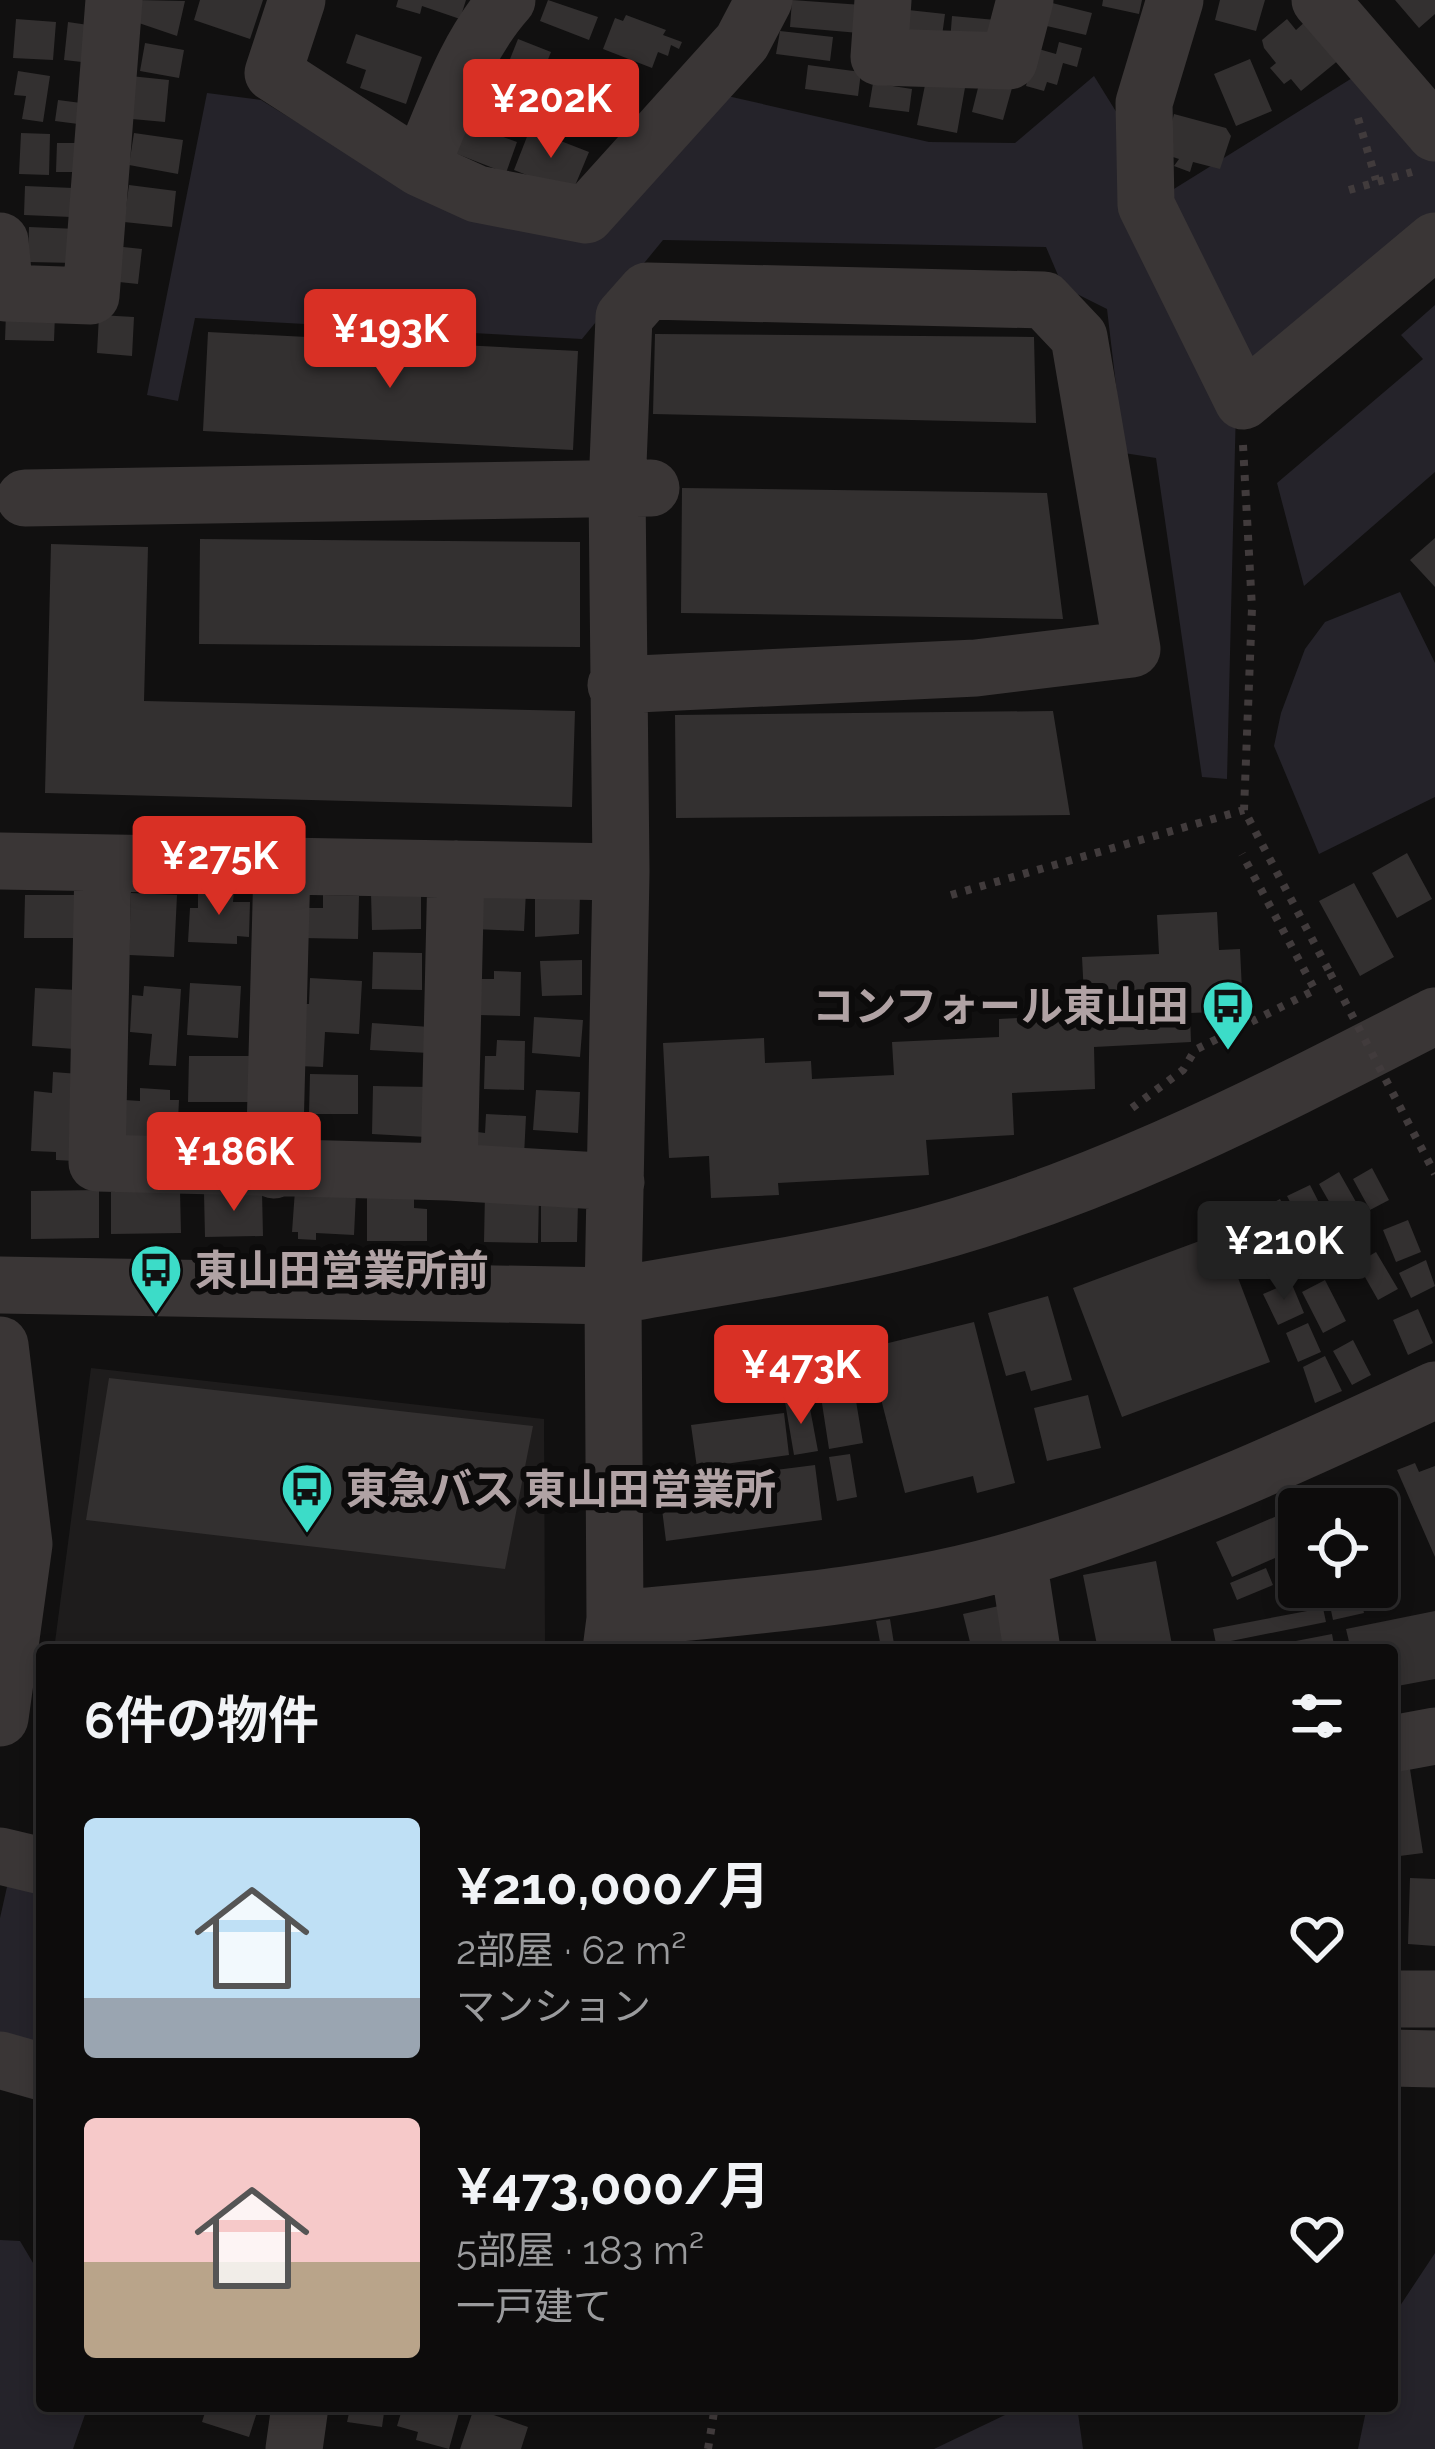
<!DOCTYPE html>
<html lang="ja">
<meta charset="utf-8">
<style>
:root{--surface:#0d0c0c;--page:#1b1a1a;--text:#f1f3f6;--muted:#9a9b9d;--line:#2d2c2d;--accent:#d93025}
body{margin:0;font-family:Raleway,"Noto Sans JP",sans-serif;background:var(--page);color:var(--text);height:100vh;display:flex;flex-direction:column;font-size:45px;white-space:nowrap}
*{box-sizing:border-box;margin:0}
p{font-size:39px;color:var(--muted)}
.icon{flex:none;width:66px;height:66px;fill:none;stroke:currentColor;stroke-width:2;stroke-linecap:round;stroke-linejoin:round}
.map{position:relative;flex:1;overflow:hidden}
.panel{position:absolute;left:36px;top:1644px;width:1362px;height:768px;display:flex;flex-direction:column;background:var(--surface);border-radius:12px;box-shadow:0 6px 18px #0003,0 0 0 3px var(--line)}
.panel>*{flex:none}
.fabs{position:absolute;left:1278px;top:1488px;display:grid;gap:24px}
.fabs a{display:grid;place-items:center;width:120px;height:120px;border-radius:12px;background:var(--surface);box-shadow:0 6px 18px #0003,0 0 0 3px var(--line);font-size:60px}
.price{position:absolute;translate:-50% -102px;padding:0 27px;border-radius:12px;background:var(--accent);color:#fff;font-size:39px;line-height:78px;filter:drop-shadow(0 3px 6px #0008)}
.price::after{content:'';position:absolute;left:50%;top:72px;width:36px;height:27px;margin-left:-18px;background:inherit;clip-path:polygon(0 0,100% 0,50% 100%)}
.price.on{background:#222;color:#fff}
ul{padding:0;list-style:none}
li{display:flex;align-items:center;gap:36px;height:300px;padding:0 48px}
li span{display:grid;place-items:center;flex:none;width:336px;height:240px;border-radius:12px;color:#555}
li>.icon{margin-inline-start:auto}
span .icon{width:144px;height:144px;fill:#fffc;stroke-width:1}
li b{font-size:51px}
h2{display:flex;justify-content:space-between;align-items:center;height:144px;padding:0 48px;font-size:51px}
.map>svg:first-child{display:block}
</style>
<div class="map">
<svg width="1435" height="2449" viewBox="0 0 1435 2449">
<rect width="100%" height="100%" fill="#111010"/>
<!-- built -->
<path fill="#1e1c1c" d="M91,1368L544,1419L545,1650H54Z"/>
<!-- green -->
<path fill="#25232a" d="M1357,75L1435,158V222L1247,382L1161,197Z
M1094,76L1133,139L1236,406L1227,779L1202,777L1156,458L1124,453L1107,309L1063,287L1046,247L663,240L582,339L195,318L178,401L147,395L207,93L261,100L365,164L561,229L723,95L929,142L1015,143Z
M1435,305V472L1304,586L1277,483L1423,359L1401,335Z
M1400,592L1435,663V797L1319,854L1274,746L1281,713L1305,649L1325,622Z
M13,1860L42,1863V2051L0,2039V1918Z
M0,2240L20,2241L42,2278V2406H88L73,2449H0Z
M1435,2253V2449H1358L1367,2406H1392V2318Z
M1024,2406H1077L1083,2449H934Z"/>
<!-- building -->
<path fill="#333030" d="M135,0L185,1L177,36L130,20Z
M200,0H263L250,39L194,20Z
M398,0H466L460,19L422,6L420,14L396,7Z
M548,0L598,17L589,40L540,21Z
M792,0L862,5L859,33L790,27Z
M1103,0H1142L1139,14L1102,6Z
M1220,0H1265L1256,31L1215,20Z
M1395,0H1435V14L1419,28Z
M1044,1L1092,13L1086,35L1038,24Z
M899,9L945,14L942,36L897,31Z
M626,15L666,30L663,35L682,42L679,49L671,45L668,56L658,52L652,68L603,49L615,18L623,21Z
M952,16L996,20L995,45L950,42Z
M16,19L56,22L53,60L13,58Z
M1287,19L1296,30L1307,20L1340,59L1301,91L1291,79L1284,84L1270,68L1276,63L1264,48L1262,40Z
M68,22L95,26L91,63L64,60Z
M780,31L833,37L830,61L776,54Z
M356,34L422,57L406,104L360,88L366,70L346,63Z
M518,39L551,52L537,87L504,74Z
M1059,42L1082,48L1077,67L1063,63L1057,85L1047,82L1044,91L1026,86L1035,48L1056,54Z
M145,43L184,50L179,78L140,71Z
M1250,59L1272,111L1236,126L1214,74Z
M561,61L623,85L606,129L544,105Z
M808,65L861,72L858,96L805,89Z
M18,71L50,76L43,122L22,119L26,96L14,95Z
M927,75L966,82L957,133L917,125Z
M130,76L169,80L165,122L121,118Z
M489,77L535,96L523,127L476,108Z
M980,80L1012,88L1003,120L972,112Z
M873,83L912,89L909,112L869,107Z
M58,100L89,104L86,125L55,121Z
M1174,114L1226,128L1231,136L1220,169L1193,162L1190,172L1174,166L1179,159L1164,154Z
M463,122L517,142L506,173L452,152Z
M530,129L589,152L572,193L514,170Z
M21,133L50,134L49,175L19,174Z
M134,133L183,140L178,174L129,165Z
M57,143H76L75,172H56Z
M129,185L176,191L172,227L124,222Z
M25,186L73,188L71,217L24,215Z
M29,227L78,229L76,263L28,262Z
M114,246L142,249L138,284L119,282Z
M6,313L55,314L54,341L5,340Z
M99,315L134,317L132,356L97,353Z
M208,332L578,351L573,450L203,431Z
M655,334L1034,337L1036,423L653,414Z
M682,488L1047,493L1063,619L681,613Z
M1435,538V587L1410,560Z
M200,539L580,542V647L199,644Z
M51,544L148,547L144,701L575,711L572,807L45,793Z
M1053,711L1070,815L676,818L675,715Z
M1407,853L1432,899L1397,918L1372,873Z
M1354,883L1394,957L1360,976L1319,901Z
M198,890L234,891L233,902H250L249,937L237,936V944L188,942L190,908H198Z
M526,891L524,931L474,929L481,896Z
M535,891L580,892L579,934L535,937Z
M421,892V929L372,930L371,893Z
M131,893L177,895L174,957L129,955Z
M25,895H77L76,938H24Z
M323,895L359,896L358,939L302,938V908H323Z
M1217,912L1219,950L1240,949L1243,1011L1190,1013L1191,1042L1094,1047L1095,1089L1012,1093L1014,1135L926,1140L929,1175L778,1183L779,1195L711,1198L709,1156L669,1158L663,1043L764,1038L765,1063L811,1061L812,1079L894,1075L892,1042L999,1037V1019L1085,1015L1082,957L1159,954L1157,915Z
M373,952L422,953V990L372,989Z
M582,960V995L542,996L540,961Z
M494,971L521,972L520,1016L478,1015L479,979H494Z
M310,978L362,981L359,1034L325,1032L323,1067L298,1066L301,1004H309Z
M190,983L241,986L238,1038L187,1035Z
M144,986L181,989L176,1066L149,1065L152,1034L130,1032L132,995L143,996Z
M35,988L78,990L75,1049L32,1046Z
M534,1017L583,1020L580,1057L532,1053Z
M372,1023L430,1027L429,1053L370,1050Z
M497,1040L525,1041L524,1090L484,1089L485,1056H496Z
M189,1056H250L249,1102H188Z
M53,1072L79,1074L75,1161L56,1160V1152L31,1151L34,1091L52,1093Z
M310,1074L358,1075V1114H309Z
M373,1086L428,1087L427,1137L372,1134Z
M140,1088L170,1090V1100H179L177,1141L122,1138L125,1100L140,1101Z
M536,1090L580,1092L578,1133L533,1130Z
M486,1114L526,1116L524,1156L476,1154L477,1132L485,1133Z
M1372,1168L1389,1200L1370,1210L1353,1179Z
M1339,1172L1360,1209L1340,1221L1319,1184Z
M1310,1185L1331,1226L1308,1237L1287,1196Z
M99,1190V1238L31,1239V1191Z
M295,1190L356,1193L354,1235L316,1233V1240L298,1239V1232H292Z
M180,1191L181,1233L111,1234V1192Z
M262,1192L263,1236L205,1237L204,1193Z
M485,1193L539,1194L538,1243L484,1242Z
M541,1195L578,1203L577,1242H541Z
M367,1196H414V1208L427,1209V1241H367Z
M1280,1199L1301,1240L1278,1252L1257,1211Z
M1251,1220L1272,1261L1250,1273L1229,1232Z
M1408,1220L1421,1252L1396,1262L1383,1230Z
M1221,1233L1270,1362L1122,1417L1073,1288Z
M1376,1252L1398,1289L1378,1300L1357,1263Z
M1426,1260L1435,1286L1411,1298L1399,1273Z
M1325,1280L1346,1321L1323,1333L1302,1292Z
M1291,1282L1304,1313L1278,1325L1263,1294Z
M1048,1296L1072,1380L1031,1391L1025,1371L1006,1376L988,1313Z
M1418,1309L1433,1343L1408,1355L1393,1320Z
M974,1322L1015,1483L977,1493L973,1476L905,1493L868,1348Z
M1308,1323L1321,1352L1298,1362L1286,1333Z
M1353,1340L1371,1375L1352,1385L1333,1351Z
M798,1351L804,1393L773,1397L767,1355Z
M848,1353L863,1443L829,1449L815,1358Z
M1325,1356L1342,1391L1315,1403L1303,1367Z
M109,1378L533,1426L505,1569L86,1520Z
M1088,1395L1101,1448L1047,1461L1034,1408Z
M808,1398L818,1451L794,1455L785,1402Z
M784,1413L789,1455L697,1468L691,1425Z
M850,1454L857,1497L837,1501L829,1457Z
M1415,1463L1419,1472L1435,1466V1557L1397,1470Z
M815,1465L822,1520L666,1541L659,1485Z
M1319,1498L1324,1509H1299V1579L1286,1585L1275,1558L1232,1577L1216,1542Z
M1156,1561L1173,1650H1098L1083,1575Z
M1266,1568L1273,1585L1237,1600L1230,1583Z
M1358,1587L1364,1613L1333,1620L1327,1591Z
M999,1606L1009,1650H972L963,1614Z
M1323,1608L1326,1622L1216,1644L1213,1629Z
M1435,1611V1679L1392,1687V1650H1351L1346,1629Z
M890,1619L895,1650H845L880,1642L876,1621Z
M1332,1634L1335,1650H1259V1648Z
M1410,1769L1423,1853L1392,1857V1772Z
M1410,1878L1435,1879V1946L1408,1944Z
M207,2406L258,2409L249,2437L202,2422Z
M332,2406H385L382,2427L347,2422L349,2413L331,2410Z
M403,2406H461L449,2449L416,2440L418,2432L397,2426Z
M474,2408L528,2427L521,2449H460Z"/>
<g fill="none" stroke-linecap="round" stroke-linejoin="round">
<!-- path -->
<path stroke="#413b3c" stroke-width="8" stroke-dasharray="6 9" stroke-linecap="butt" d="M1358,118L1376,180
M1349,190L1412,172
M1243,445L1252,608L1244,810L1330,973
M951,895L1244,810
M1132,1108L1183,1070L1195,1050L1315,990L1242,854
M708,2449L715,2406"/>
<!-- minor -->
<path stroke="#3a3636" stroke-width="57" d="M297,0L273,73L420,168L477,194L586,215L742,42L764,0
M883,0L879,57L1009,61L1025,0
M1175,0L1144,103L1146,205L1243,401L1435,241
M1320,0L1435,133
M420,168C445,111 465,47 507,0
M0,241L5,293L91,296L114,0
M25,498L651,488
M616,685L976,668L1132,649L1079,337L1044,300L647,291L624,317L617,488L621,872
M0,861L621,872L613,1296L615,1619L611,1650
M103,863L97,1163L449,1172L616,1182
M274,1170L282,866
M449,1172L456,869
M0,1285L613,1296C705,1279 800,1266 891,1244C1083,1198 1260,1106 1435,1016
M0,1345L24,1544L0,1718
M1018,1559L1032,1650
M615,1619C751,1606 890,1597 1021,1558C1167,1515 1298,1454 1435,1390
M1392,1744L1435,1736
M0,1856L42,1866
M1392,1999H1435
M1392,2058L1435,2059
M0,2060L42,2072
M294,2449L300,2406"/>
<!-- path-bridge -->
<path stroke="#413b3c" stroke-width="8" stroke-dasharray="6 9" stroke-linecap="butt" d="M1330,973L1435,1174"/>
</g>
<!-- icons -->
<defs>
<g id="bus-pin" transform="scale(2.7)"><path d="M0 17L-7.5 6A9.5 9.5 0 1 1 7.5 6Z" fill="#3cdcc8" stroke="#0c0b0b"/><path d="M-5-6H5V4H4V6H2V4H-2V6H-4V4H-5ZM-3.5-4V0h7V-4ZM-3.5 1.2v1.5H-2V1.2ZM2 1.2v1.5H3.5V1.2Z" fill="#111"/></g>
</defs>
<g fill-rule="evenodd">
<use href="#bus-pin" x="1228" y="1006"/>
<use href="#bus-pin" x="156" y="1270"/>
<use href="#bus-pin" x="307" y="1489"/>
</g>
<g text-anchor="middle" stroke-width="12" stroke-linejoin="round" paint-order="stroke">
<!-- poi labels -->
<g font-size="42" font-weight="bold" fill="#b0a2a4" stroke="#0c0b0b" text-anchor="start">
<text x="1189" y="1021" text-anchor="end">コンフォール東山田</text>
<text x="195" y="1285">東山田営業所前</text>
<text x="346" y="1504">東急バス 東山田営業所</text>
</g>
</g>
</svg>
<div class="fabs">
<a><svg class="icon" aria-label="locate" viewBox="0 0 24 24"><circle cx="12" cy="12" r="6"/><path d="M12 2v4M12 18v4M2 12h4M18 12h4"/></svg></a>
</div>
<b class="price" style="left:551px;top:161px">¥202K</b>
<b class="price" style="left:390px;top:391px">¥193K</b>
<b class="price" style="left:219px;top:918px">¥275K</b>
<b class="price" style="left:234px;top:1214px">¥186K</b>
<b class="price on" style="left:1284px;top:1303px">¥210K</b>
<b class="price" style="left:801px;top:1427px">¥473K</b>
<section class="panel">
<h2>6件の物件<svg class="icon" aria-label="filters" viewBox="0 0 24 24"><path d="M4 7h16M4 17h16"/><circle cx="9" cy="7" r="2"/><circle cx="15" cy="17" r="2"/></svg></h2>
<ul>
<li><span style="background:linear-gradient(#bfe0f5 75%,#9aa5b1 0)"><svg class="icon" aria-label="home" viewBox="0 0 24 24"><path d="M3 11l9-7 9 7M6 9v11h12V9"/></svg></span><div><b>¥210,000/月</b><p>2部屋 · 62 m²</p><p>マンション</p></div><svg class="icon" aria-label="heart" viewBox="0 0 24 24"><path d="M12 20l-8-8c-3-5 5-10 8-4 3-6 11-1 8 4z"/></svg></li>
<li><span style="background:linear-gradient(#f6c9c9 60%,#b9a48a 0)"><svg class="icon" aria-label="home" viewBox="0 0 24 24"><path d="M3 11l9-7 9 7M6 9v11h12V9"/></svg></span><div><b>¥473,000/月</b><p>5部屋 · 183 m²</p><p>一戸建て</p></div><svg class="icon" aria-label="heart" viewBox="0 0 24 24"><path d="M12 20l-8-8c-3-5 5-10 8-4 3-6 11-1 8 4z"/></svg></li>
</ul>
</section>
</div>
